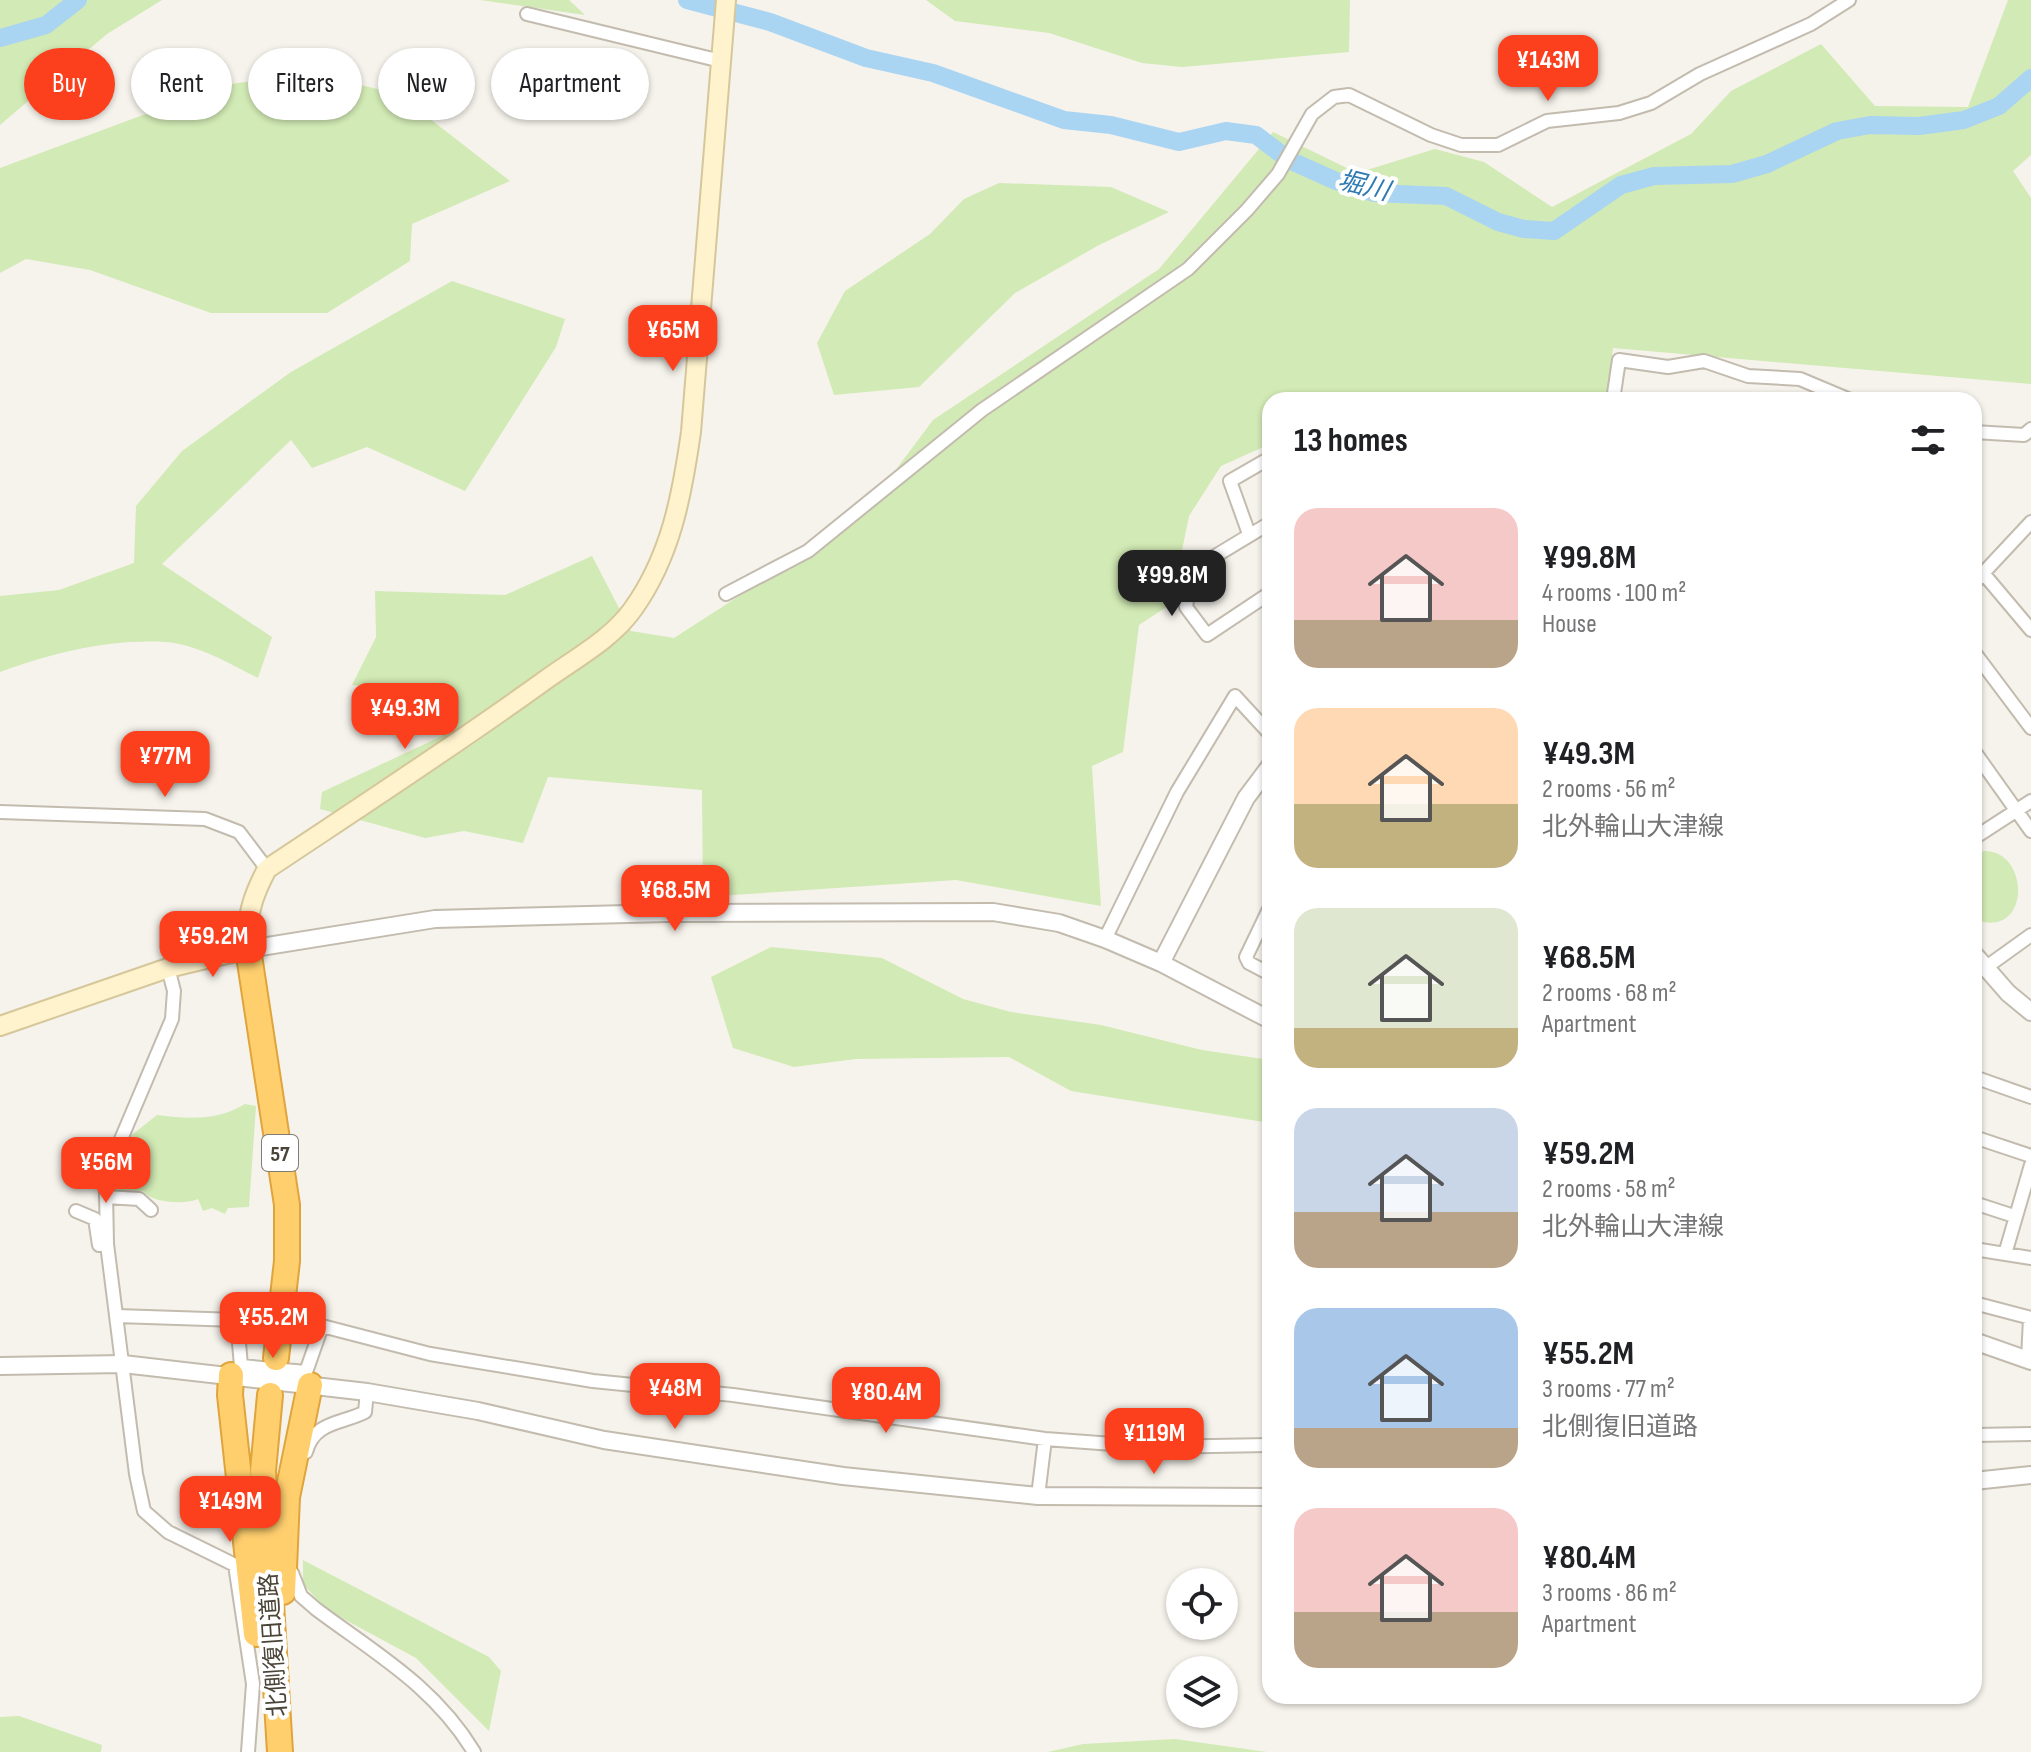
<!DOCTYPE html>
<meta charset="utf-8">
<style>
:root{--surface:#fff;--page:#f2f2f2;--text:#202124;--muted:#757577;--accent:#fc3f1d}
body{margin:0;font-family:"Sofia Sans Condensed","Noto Sans JP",sans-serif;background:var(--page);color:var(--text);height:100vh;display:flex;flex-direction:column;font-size:30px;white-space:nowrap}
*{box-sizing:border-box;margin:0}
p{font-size:26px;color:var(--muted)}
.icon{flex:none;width:44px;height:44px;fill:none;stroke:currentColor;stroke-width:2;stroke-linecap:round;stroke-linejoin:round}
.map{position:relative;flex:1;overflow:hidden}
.details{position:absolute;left:1262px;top:392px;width:720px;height:1312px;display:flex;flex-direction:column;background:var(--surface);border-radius:24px;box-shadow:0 2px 6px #0004}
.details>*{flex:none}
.guide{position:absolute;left:24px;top:48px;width:760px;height:72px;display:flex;gap:16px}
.controls{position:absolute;left:1166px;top:1568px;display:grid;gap:16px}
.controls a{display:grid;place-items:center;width:72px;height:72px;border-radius:50%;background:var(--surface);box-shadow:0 2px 6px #0004;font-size:40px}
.price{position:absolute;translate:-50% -68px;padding:0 18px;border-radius:16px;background:var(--accent);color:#fff;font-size:26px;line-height:52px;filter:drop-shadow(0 2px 4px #0008)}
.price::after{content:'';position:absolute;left:50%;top:48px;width:24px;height:18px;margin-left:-12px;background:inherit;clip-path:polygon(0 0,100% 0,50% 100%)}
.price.active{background:#222;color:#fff}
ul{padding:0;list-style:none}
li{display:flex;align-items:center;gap:24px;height:200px;padding:0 32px}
li span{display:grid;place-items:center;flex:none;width:224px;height:160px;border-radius:24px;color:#555}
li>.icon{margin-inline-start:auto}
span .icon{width:96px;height:96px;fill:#fffc;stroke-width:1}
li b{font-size:34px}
h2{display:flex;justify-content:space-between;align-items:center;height:96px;padding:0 32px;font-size:34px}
.chip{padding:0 28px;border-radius:36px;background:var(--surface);box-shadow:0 2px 6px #0004;font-size:28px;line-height:72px}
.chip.active{background:var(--accent);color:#fff}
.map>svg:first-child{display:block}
</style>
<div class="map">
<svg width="2031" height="1752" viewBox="0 0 2031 1752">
<rect width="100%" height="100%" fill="#f6f3ec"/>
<!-- green -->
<path fill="#d2eab5" d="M0,0H162L107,34L0,125Z
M480,0H569L585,15Z
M926,0H1350L1349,52L1182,67L1142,63L1049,33L955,21Z
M2008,0H2031V155L2013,171L2031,198V384L1613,348L1607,394L1524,400H1270V444L1221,466L1189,516L1171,604L1139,625L1123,752L1092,766L1101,906L956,880L703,897L702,790L548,777L523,843L464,831L425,838L320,809L322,792L442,736L435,695L352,685L376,637L375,591L505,595L592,556L631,631L674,638L859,519L933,420L1159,269L1273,132L1357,173L1435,149L1484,162L1552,207L1691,134L1731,91L1821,44L1875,106L1968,107Z
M311,73L398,94L510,181L412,224L410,261L327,313H211L90,270L26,259L0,273V168L224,85Z
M999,183L1111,187L1169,212L1099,245L1015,293L919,387L834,395L817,343L845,291L930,234L964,199Z
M452,281L565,319L556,347L465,491L367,447L312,468L291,440L162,564L272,637L258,678C230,664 197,644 165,642C109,639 52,653 0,672V596L59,590L134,563L136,506L182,451L291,372Z
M1984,851C2031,850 2031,942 1974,919V856Z
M771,947L882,958L963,999L1011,1012L1101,1025L1202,1050L1270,1060V1123L1071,1091L1009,1057L856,1059L794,1067L733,1048L711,977Z
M245,1104L256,1106L249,1207L228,1208L225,1214L212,1208L203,1211L198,1199C184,1205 152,1203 143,1191L120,1190L104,1201L123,1142L157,1115C188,1119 218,1121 245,1104Z
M303,1560L489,1657L501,1671L489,1731L416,1658L327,1610L303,1584Z
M19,1716L102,1745L101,1752H0V1717Z
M1175,1739L1267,1752H1048L1083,1744Z"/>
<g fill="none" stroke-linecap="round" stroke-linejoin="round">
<!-- river -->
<path stroke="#a9d4f2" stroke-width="18" d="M687,0L770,22L866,58L933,73L1064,120L1111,125L1179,142L1226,131L1256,135L1289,160L1336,181L1374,193L1446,196L1498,222L1524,229L1554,231L1621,185L1654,176L1732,174L1767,164L1837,131L1870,125L1919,126L1964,120L1999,106L2031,78
M0,38L46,25L78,0"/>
<!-- minor casing -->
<g stroke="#c2bbae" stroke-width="16">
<path id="minor" d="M527,14L721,61
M1613,400L1619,360L1668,367L1704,361L1748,376L1800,379L1850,400
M1974,432L2024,435L2031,429
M1270,523L1192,570L1186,607L1207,635L1270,593
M1249,534L1230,481L1270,458
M1983,573L2031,630
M1974,583L2031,522
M726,594L808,551L982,410L1188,269L1247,210L1278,174L1312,114L1334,97L1349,95L1431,135L1461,145H1498L1547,121L1619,113L1651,103L1700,74L1811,24L1849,0
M1974,652L2031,728
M1974,751L2031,831
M0,812L205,819L239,832L267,869
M1974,838L2031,801
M1270,907L1246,957L1249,963L1270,974
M1105,939L1177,792L1235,696L1270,734
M168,968L174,991L172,1019L116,1151L106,1192L107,1244L136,1474L144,1511L168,1532L235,1565L253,1684L248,1752
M1985,968L2031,935
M1974,1077L2031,1097
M1974,1137L2031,1156
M106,1197L139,1199L151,1210
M1974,1203L2014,1216
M76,1211L95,1219L99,1245L107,1244
M1974,1249L2031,1258
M2005,1254L2031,1165
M1974,1303L2031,1318
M117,1316L237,1320L241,1366L306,1372L322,1326L430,1354L593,1381L733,1395L1045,1439L1154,1447L1270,1445
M2028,1360L2030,1318
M1974,1435L2031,1434
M306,1452C314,1421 342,1424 365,1412L367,1392
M1038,1496L1045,1439
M292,1573L301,1596L316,1609C376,1654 434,1686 474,1752"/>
</g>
<!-- tertiary casing -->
<g stroke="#c2bbae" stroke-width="20">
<path id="tertiary" d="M248,949L435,919L667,913L993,912L1059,923L1105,939L1161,963L1270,1020
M1974,954L2008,993L2031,1012
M1161,963L1246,798L1270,766
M1974,1341L2031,1361
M0,1366L123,1364L367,1392L478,1411L604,1440L843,1476L1038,1496L1270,1497
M1974,1481L2031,1475"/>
</g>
<!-- secondary casing -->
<g stroke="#d6c79b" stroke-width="22">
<path id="secondary" d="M0,1026L168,968L248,949C246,917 252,897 267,869C360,807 454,746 544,681C574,659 611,640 633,609C671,556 682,495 691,432L726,0"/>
</g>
<!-- motorway casing -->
<g stroke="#e0a43c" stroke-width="28">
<path id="motorway" d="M248,949L287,1205V1261L276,1358
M231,1375L230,1395L256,1634
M270,1395L263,1471L280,1752
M283,1592L287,1497L310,1385"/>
</g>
<!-- minor -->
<use href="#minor" stroke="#fff" stroke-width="12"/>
<!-- tertiary -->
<use href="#tertiary" stroke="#fff" stroke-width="16"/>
<!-- secondary -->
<use href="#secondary" stroke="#fff3cd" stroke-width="18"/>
<!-- motorway -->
<use href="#motorway" stroke="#ffcf6e" stroke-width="24"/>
</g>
<g text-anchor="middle" stroke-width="8" stroke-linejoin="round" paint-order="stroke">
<!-- shield labels -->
<rect fill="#fff" stroke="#817c74" stroke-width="2" x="262" y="1135" width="36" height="36" rx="6"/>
<g font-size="22" font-weight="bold" fill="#4b4439">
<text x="280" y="1161">57</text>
</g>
<!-- street labels -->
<g font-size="24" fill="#4b4439" stroke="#fff">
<text transform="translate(273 1645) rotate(-94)" y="8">北側復旧道路</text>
</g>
<!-- water labels -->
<g font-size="26" font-style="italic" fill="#2e7ab2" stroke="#fff">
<text transform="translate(1364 185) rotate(14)" y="9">堀川</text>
</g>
</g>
</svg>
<div class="controls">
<a><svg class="icon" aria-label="locate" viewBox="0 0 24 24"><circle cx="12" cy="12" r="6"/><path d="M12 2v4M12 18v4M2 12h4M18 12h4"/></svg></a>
<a><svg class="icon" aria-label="layers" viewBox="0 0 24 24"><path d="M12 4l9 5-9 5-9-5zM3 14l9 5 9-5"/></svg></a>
</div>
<b class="price" style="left:1548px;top:103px">¥143M</b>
<b class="price" style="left:673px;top:373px">¥65M</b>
<b class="price active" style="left:1172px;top:618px">¥99.8M</b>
<b class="price" style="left:405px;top:751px">¥49.3M</b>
<b class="price" style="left:165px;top:799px">¥77M</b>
<b class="price" style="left:675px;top:933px">¥68.5M</b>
<b class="price" style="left:213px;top:979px">¥59.2M</b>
<b class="price" style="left:106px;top:1205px">¥56M</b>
<b class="price" style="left:273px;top:1360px">¥55.2M</b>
<b class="price" style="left:675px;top:1431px">¥48M</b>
<b class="price" style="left:886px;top:1435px">¥80.4M</b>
<b class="price" style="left:1154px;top:1476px">¥119M</b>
<b class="price" style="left:230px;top:1544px">¥149M</b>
<div class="guide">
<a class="chip active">Buy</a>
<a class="chip">Rent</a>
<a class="chip">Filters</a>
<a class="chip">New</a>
<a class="chip">Apartment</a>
</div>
<section class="details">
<h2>13 homes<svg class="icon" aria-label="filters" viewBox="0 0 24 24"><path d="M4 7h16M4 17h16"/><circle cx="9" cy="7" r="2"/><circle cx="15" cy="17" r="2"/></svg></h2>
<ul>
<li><span style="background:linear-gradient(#f6c9c9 70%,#b9a48a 0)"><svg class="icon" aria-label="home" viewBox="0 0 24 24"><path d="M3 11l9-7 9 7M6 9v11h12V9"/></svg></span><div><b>¥99.8M</b><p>4 rooms · 100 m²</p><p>House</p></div></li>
<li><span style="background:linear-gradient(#ffd9b3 60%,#c2b280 0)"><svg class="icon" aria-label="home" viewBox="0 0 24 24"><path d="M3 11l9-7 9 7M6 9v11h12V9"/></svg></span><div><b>¥49.3M</b><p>2 rooms · 56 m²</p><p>北外輪山大津線</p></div></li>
<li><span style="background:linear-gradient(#dfe7d0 75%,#c2b280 0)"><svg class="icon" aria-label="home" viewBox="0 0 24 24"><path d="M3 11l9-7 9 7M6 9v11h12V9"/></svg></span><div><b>¥68.5M</b><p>2 rooms · 68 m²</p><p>Apartment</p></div></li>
<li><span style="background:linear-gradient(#c9d6e8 65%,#b9a48a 0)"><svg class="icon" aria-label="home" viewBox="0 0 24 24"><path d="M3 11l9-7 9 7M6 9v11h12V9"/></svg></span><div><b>¥59.2M</b><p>2 rooms · 58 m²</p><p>北外輪山大津線</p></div></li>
<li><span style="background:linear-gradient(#a9c7e8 75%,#b9a48a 0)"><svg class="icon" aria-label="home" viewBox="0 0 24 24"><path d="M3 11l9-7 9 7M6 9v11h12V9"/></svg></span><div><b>¥55.2M</b><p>3 rooms · 77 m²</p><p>北側復旧道路</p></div></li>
<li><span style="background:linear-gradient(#f6c9c9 65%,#b9a48a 0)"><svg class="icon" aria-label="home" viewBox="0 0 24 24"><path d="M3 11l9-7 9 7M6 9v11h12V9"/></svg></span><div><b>¥80.4M</b><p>3 rooms · 86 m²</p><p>Apartment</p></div></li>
</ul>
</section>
</div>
